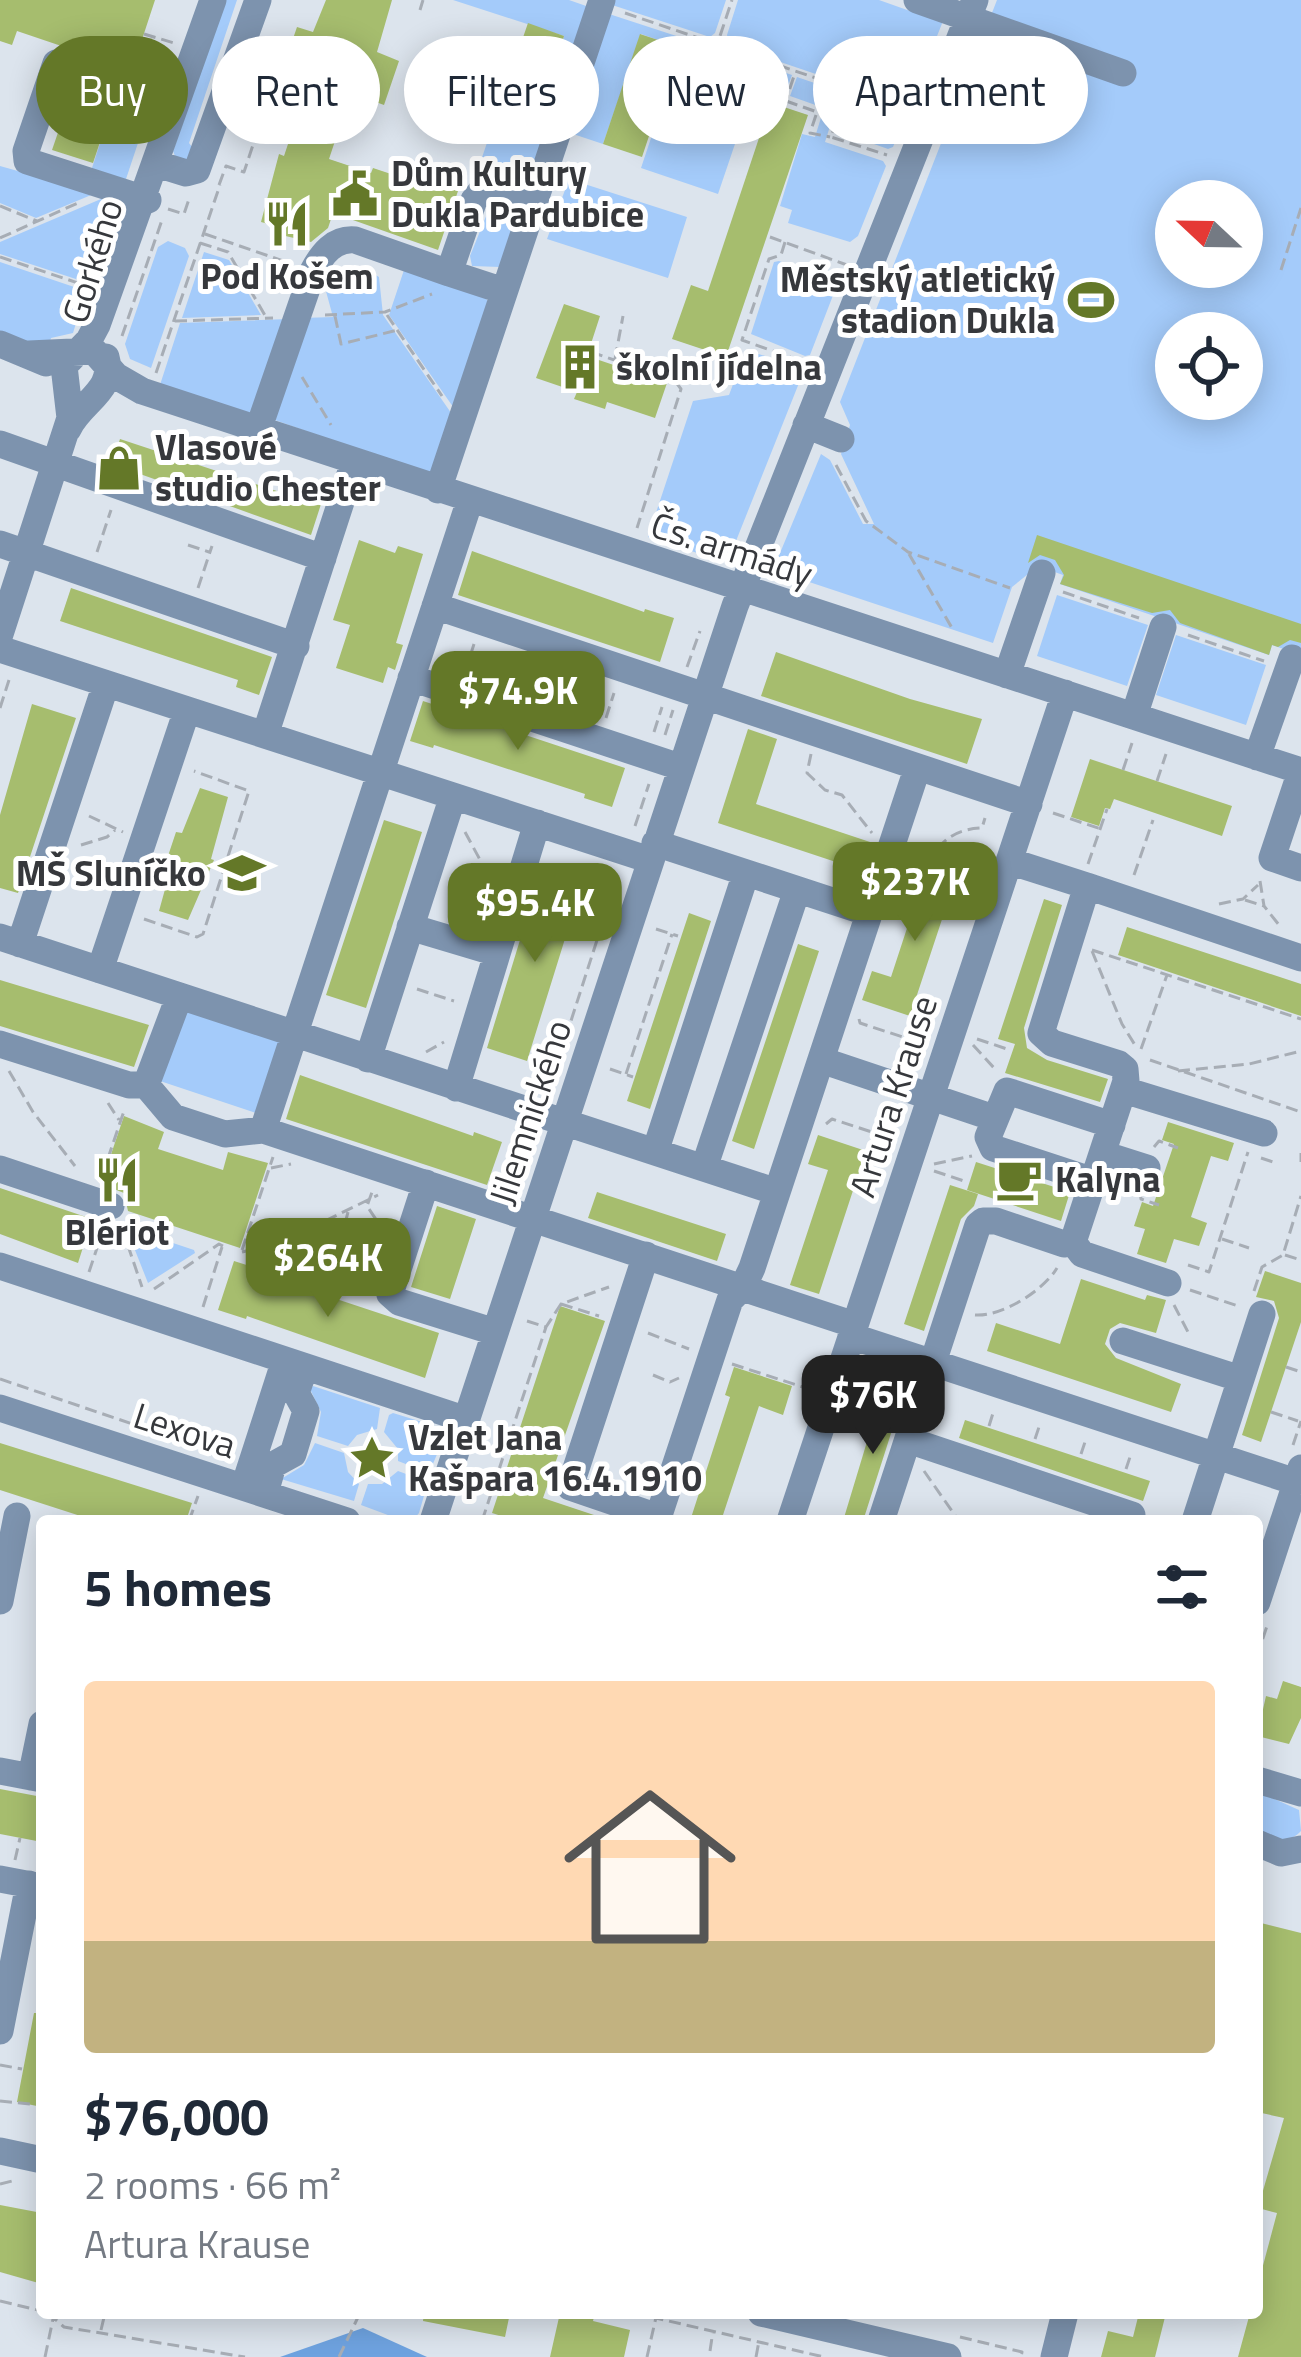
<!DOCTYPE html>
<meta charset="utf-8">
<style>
:root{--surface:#fff;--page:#f6f6f7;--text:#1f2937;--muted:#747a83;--accent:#647828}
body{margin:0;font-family:"Titillium Web",sans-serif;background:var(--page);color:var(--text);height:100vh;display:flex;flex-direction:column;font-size:45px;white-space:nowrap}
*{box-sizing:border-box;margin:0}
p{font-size:39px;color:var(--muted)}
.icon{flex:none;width:66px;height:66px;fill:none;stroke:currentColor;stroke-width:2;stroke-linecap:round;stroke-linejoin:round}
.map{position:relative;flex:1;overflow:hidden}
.panel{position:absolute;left:36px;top:1515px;width:1227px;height:804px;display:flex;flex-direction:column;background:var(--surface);border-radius:12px;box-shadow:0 6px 30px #0003}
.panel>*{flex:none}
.guide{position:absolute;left:36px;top:36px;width:1230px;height:108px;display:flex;gap:24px}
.needle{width:78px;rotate:292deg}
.buttons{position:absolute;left:1155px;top:180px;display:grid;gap:24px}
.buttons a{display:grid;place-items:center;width:108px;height:108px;border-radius:50%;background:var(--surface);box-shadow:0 6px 30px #0003;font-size:60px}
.price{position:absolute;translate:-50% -102px;padding:0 27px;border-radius:24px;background:var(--accent);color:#fff;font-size:39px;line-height:78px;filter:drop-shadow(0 3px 6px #0008)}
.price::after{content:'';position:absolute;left:50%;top:72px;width:36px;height:27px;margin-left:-18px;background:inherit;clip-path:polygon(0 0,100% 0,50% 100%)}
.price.selected{background:#222;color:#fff}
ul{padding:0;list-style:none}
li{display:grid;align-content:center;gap:24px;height:636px;padding:0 48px}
li span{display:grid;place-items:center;height:372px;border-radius:12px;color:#555}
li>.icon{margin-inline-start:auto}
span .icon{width:216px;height:216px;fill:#fffc;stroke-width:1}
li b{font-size:51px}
h2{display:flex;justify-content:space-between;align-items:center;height:144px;padding:0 48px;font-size:51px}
.pill{padding:0 42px;border-radius:54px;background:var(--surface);box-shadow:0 6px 30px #0003;font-size:42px;line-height:108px}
.pill.selected{background:var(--accent);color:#fff}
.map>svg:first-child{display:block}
</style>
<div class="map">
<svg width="1301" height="2357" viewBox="0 0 1301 2357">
<rect width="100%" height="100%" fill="#dce4ed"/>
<!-- green -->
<path fill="#a4cbfa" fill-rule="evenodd" d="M225,0H237L189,143L199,156L197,160L177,161L173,151Z
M453,0H569L589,7L531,194L474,181L509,78L531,86L538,120L564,36Z
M610,0H726L715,33L710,37L609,4Z
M738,0H879L910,11L945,16L893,147L888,149L843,133L854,87L730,45L727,35Z
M997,0H1301V663L1292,652L1272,645L1269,655L1060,584L1063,575L1038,566L1012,587L993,643L773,570L821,454L830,460L863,524H874L841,454L850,425L840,402ZM1176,201H1242V267H1176ZM1176,333H1242V399H1176Z
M606,13L707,46L708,50L696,85L669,76L678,47L641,34L603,144L567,132Z
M726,52L792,75L781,106L754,97L751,104L711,90Z
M137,56L150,60L144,78L158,83L124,185L91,171L125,67L132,69Z
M797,77L835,90L839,98L825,142L883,161L886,166L858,236L850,242L788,223L792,210L780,206L802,134L815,137L824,108L790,96Z
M660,111L737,138L718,194L641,168Z
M0,166L96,193L36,218L0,203Z
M569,179L687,217L668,278L547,239Z
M108,196L118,203L88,283L0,254V242Z
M491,204L520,211L500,267L472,266L470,256Z
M168,241L185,248L189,256L151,368L130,359L125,344L158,247Z
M204,252L229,260L261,315L182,318Z
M779,261L832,280L837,285L810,355L805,356L751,334L774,262Z
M0,262L86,291L73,333L51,338L48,348L0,334Z
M406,264L486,298L488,303L458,414L389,315Z
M364,268L379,277L383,315L456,420L440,466L426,474L272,419L303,318L333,317L324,284L335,269Z
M289,319L249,415L159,388L180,323Z
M746,350L800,367L803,373L732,551L719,560L648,537L693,401L729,395Z
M1057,595L1148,625L1127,686L1037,656Z
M1176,635L1266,665L1246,725L1156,695Z
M189,1008L270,1031L283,1046L259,1114L157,1080Z
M134,1230L194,1250L195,1253L148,1283L129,1235Z
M313,1386L380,1408L377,1429L357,1435L348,1446L317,1436L321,1412L310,1389Z
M393,1413L432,1425L439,1432L441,1445L429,1473L398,1461V1449L384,1432L389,1415Z
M315,1443L344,1453L348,1472L359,1484L354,1501L281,1479L304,1465Z
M398,1471L428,1482L419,1513L413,1520L404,1521L361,1505L368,1484H382Z
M1257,1791L1299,1810L1301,1831C1290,1844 1262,1844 1257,1825C1255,1815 1257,1801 1257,1791Z"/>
<!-- forest -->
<path fill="#6ea2df" d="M363,2328L427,2357H280Z"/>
<!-- building -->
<path fill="#a6bd6e" d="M0,0H155L132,70L125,67L93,163L52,150L85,54L17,31L12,45L0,41Z
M326,0H392L377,52L399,61L384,105L351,93L329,159L371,173L373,168L412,181L414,176L458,191L438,250L333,213L328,228L311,242L277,234L272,225L261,222L279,154L284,156L310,78L283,68L297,27L313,32Z
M528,23L564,36L538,120L522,115L531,86L509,78Z
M640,34L679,47L669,76L751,104L754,97L808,115L726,357L672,339L691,285L708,291L759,138L660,103L642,157L603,144Z
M564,304L600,316L587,356L667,383L655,418L607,402L605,409L574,399L577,392L536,378Z
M120,439L298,498L300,490L323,498L311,535L112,464Z
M1037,535L1301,624V643L1290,640L1278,647L1272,645L1269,655L1180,623L1170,610L1152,613L1060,584L1064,575L1055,560L1040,555L1028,563Z
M359,540L395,553L398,546L423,554L396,643L403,645L395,670L388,667L383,683L336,668L350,625L333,620Z
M472,551L644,612L645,609L674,618L660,662L458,595Z
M71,588L272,657L259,695L236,687L238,680L60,621Z
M776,652L910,699L982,719L967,764L761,696Z
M423,701L625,768L612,807L584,798L585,794L434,745L433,748L410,741Z
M32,704L76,718L18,893L0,888V815Z
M748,729L777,739L756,804L873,843L863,871L718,823Z
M1090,759L1232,806L1222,836L1114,799L1110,809L1105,808L1099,826L1071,817Z
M200,788L228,797L211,859L214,860L188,920L159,911L172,864L166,862L176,832L182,833Z
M384,820L422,832L366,1008L326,995Z
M929,861L958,871L910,1016L862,1000L872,971L891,977Z
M541,871L586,886L577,914L573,913L527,1061L487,1048Z
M1044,899L1062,905L1024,1028L1027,1048L1047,1060L1108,1079L1100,1102L1005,1073L1015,1044L998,1039Z
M689,913L711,921L650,1109L627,1101Z
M1127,927L1301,984V1016L1118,955Z
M798,944L819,951L754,1149L732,1141Z
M0,980L149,1025L134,1067L0,1026Z
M300,1075L473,1136L474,1132L502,1142L487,1185L286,1119Z
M124,1116L164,1132L158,1149L223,1170L228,1152L268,1163L240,1248L128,1211L124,1193L101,1184Z
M1168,1122L1234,1143L1228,1161L1211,1156L1191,1217L1207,1223L1199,1246L1174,1239L1166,1263L1137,1254L1145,1229L1134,1226L1142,1202L1153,1206L1174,1144L1162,1140Z
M818,1135L866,1151L819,1294L790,1285L828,1170L808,1164Z
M976,1162L1070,1192L1061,1221L967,1190Z
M950,1185L978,1194L974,1206L961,1219L924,1331L904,1324Z
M0,1188L92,1219L78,1263L0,1234Z
M597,1192L726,1234L717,1261L588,1218Z
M437,1206L476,1219L450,1299L411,1287Z
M234,1261L262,1270L261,1274L439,1333L425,1378L247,1316L246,1319L218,1310Z
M1265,1271L1301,1283V1322L1261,1442L1242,1435L1279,1318L1274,1301L1256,1297Z
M1081,1279L1145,1300L1147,1295L1166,1300L1156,1333L1120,1323L1110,1329L1105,1344L1116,1358L1181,1384L1171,1412L987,1351L996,1323L1060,1344Z
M560,1306L605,1321L543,1498L603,1518V1521H517L492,1513Z
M734,1367L792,1386L783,1415L759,1406L721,1521H690L730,1397L725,1395Z
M882,1392L902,1399L863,1521H843Z
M965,1420L1150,1481L1143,1501L959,1438Z
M0,1443L192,1503L186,1521H96L0,1490Z
M1283,1681L1301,1687V1718L1289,1744L1257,1736L1266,1696L1277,1699Z
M0,1789L42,1797V1842L0,1834Z
M1257,1922L1301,1933V2357H1238L1250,2313H1257V2288L1277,2213L1258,2208L1284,2118L1257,2112Z
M34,2013H42V2107L17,2102Z
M0,2205L42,2213V2284L0,2272Z
M424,2313H510L505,2337L423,2321Z
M560,2313H595L593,2321L630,2330L624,2357H550Z
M1139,2313H1166L1155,2357H1101L1108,2331L1133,2337Z"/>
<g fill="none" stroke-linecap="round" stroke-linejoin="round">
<!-- path -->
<path stroke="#a7adb5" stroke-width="3" stroke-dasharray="12 6" stroke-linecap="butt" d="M420,10L423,0
M625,13L848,89L831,137L887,155
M144,34L174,43
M703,87L732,0
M786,101L817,112L810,133L830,137
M784,106L795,73
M219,185L226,166L244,172L276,76L260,70
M0,206L37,221
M168,209L184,214L189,199
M205,234L292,264
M770,237L847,265
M0,238L80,202
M785,242L781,255L769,259L742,340L804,362
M200,243L228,252L266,317
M0,257L84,285
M1281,270L1301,208
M325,315L385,312L432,294
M387,315L442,396
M335,316L341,344L398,330
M175,321L273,318
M122,336L162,220
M591,352L675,381L681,389L637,528
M615,359L623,316
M156,373L220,185
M302,377L331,425
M836,465L866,521L908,552L1010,588
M188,545L209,552
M97,552L111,510
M909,554L952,628
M198,588L212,546
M1063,592L1139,618
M1188,635L1264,661
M687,667L700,631
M466,669L474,644
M536,693L544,668
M0,708L9,680
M606,718L614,693
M654,732L662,707
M665,735L673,710
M811,754L807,773L825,790L842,795L872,833
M1123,770L1132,743
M1157,781L1166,754
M1053,813L1101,829
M89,816L123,832
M635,826L649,784
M465,832L492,882
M81,845L107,837L115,830
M1088,864L1107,809
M1134,875L1153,820
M454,877L491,888
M907,881L919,885C930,853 945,829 982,828L985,818
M1260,881L1264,906L1279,925
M1245,900L1264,906
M1219,904L1243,899L1258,885
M144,919L197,937L203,934L249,791L194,771
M656,929L678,936
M1092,950L1301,1019
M1092,951L1122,1024L1135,1045
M417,989L454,1001
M859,1019L860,1023L921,1043
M977,1039L1010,1050
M973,1045L995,1069
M1141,1049L1167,975
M426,1052L444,1042
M1150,1060L1301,1112
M610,1069L633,1077
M9,1071L33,1112L75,1166
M1178,1071L1249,1064L1301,1051
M626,1074L672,934
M549,1089L618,875
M108,1103L119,1120
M826,1124L832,1119L890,1138
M1154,1147L1159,1141L1178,1148
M1301,1153V1162
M526,1157L532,1138
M1261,1158L1276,1163
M934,1164L972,1156
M271,1168L291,1164
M934,1171L967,1182
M102,1176L124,1111
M1140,1190L1141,1199L1159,1205
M348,1212C344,1225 344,1235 358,1242L373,1238L379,1224L367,1206L372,1192
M122,1228L142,1287
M1222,1239L1249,1248
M242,1250L273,1157
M242,1252L280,1243L378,1195
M1285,1255L1301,1260
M273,1262L278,1246
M1188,1265L1209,1272L1248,1152
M89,1272L103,1230
M341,1283L355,1240
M154,1289L219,1244L223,1246
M1190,1290L1238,1306
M1254,1291L1262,1267L1283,1255L1301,1196
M561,1304L599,1316
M1174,1305L1189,1334
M203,1307L222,1247
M975,1315C1002,1317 1044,1290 1057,1268
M527,1321L546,1327L561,1304L609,1287
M648,1333L689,1349
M732,1364L809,1389
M1286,1367L1301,1372
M653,1375L670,1382L679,1378
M0,1379L206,1449
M1271,1412L1298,1421
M989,1426L994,1410
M1035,1439L1040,1424
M1293,1445L1301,1421
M1081,1454L1086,1439
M1126,1469L1131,1454
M924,1471L959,1521
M189,1521L198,1496
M482,1521L546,1327
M1257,1656L1267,1626
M15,1860L20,1838
M0,2065L22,2069
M0,2101L31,2104
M0,2184L16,2180
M0,2301L42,2311
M48,2313L64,2327L245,2357
M634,2313L824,2357
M101,2330L105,2313
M960,2337L1022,2352L1021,2357
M710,2351L713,2331
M45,2357L53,2319
M339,2357L360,2313
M647,2357L657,2313
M756,2357L759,2341"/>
<!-- minor -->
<path stroke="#7d93ae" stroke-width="27" d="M917,0L1123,73
M56,63L26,151L27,161L148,200
M157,164L186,173L197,170L258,0
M504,291L449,273L474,200L481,191L533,205
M0,344L46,363
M29,354L94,351L116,376L142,391L1301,771
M806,425L841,439
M68,429C81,401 116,391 106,357
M258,430L313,271C322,254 334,238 355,240L449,273
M0,444L323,558
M438,490L602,0
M0,544L296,646
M435,606L1029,804
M0,634L70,418L64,366L89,340L97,325L213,0
M0,649L650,860
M1007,675L1042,573
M411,678L680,767
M1134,716L1163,627
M265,735L354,462
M1257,757L1292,658
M1301,771L1272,858L1301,868
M655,843L869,913
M1087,886L1301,958
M410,927L497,953
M0,937L777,1192
M20,944L106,684
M100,970L187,710
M0,1044L129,1085H146L173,1117L225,1134L263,1130L855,1325
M368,1059L453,796
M821,1060L994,1118
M146,1085L179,997
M456,1088L537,823
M1124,1090L1264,1133
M263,1130L470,500
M655,1152L746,873
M1103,1154L1147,1168
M704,1168L797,890
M0,1169L111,1206
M1094,1181L993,1148L988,1137L1007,1091L1112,1125
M426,1183L390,1294L399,1302L495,1332
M1073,1242L1082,1254L1168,1283
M646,1255L570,1487L658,1517
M0,1266L467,1420
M851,1336L1296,1482
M1123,1341L1241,1379
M0,1408L347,1521
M908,1440L1132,1515
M244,1487L285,1360
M265,1493L273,1465L293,1454L306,1411L296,1393L305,1367
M433,1521L735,606L975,0
M657,1521L730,1300L743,1287L752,1268L917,769
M790,1521L1065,693
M881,1521L978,1225L983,1221H996L1064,1244L1073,1242L1126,1081L1125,1069L1119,1064L1052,1043L1041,1033L1087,886L1009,861
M1195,1521L1262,1314
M0,1601L17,1516
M1257,1602L1301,1468
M0,1771L42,1779
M31,1777L42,1724
M1257,1780L1301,1793
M1257,1843L1281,1853L1301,1849
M0,1879L42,1887
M0,2031L29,1884
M0,2151L42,2160
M761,2313L948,2357
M1054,2357L1065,2313"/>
</g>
<!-- icons -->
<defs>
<g id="civic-bare" transform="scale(3.6)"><path d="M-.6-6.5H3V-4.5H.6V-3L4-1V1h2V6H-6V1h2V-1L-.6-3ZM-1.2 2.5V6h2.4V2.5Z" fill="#647828" stroke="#fff" stroke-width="2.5" paint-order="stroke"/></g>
<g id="restaurant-bare" transform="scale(3.6)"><path d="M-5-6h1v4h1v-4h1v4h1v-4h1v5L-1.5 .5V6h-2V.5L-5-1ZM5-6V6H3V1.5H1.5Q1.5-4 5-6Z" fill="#647828" stroke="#fff" stroke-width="2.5" paint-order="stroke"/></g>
<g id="stadium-bare" transform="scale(3.6)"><path d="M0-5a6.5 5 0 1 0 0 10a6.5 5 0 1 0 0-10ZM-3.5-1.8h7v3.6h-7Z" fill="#647828" stroke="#fff" stroke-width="2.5" paint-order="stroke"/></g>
<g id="building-bare" transform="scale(3.6)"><path d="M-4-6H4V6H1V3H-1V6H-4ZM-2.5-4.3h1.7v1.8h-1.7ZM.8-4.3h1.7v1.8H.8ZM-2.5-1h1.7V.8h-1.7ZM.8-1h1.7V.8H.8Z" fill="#647828" stroke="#fff" stroke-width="2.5" paint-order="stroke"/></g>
<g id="shop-bare" transform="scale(3.6)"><path d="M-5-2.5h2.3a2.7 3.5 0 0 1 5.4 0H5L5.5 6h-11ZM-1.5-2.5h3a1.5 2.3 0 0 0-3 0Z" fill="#647828" stroke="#fff" stroke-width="2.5" paint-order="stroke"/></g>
<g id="school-bare" transform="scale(3.6)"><path d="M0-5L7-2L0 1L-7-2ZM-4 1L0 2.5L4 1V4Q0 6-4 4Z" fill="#647828" stroke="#fff" stroke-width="2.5" paint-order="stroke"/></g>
<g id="cafe-bare" transform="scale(3.6)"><path d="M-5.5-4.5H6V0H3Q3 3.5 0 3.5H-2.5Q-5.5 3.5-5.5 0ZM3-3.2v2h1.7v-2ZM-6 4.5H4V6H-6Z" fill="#647828" stroke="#fff" stroke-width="2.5" paint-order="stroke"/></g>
<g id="sight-bare" transform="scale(3.6)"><path d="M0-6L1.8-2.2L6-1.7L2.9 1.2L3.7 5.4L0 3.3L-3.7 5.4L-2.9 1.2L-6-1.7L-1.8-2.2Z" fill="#647828" stroke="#fff" stroke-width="2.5" paint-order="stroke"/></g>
</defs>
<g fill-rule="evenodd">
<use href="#civic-bare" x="355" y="194"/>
<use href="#restaurant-bare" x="287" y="224"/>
<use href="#stadium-bare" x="1091" y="300"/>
<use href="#building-bare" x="580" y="367"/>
<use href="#shop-bare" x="119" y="468"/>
<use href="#school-bare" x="242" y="873"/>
<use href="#cafe-bare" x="1019" y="1179"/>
<use href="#restaurant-bare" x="117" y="1180"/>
<use href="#sight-bare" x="372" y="1458"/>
</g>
<g text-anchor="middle" stroke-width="10" stroke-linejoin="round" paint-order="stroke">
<!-- poi labels -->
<g font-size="36" font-weight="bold" fill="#36383c" stroke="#fff" text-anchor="start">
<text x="391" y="186">Dům Kultury<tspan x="391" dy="41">Dukla Pardubice</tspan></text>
<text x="287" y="289" text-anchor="middle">Pod Košem</text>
<text x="1055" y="292" text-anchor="end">Městský atletický<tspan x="1055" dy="41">stadion Dukla</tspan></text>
<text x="616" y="380">školní jídelna</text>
<text x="155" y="460">Vlasové<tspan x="155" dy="41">studio Chester</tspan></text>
<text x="206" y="886" text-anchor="end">MŠ Sluníčko</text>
<text x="1055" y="1192">Kalyna</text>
<text x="117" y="1245" text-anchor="middle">Blériot</text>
<text x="408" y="1450">Vzlet Jana<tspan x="408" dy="41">Kašpara 16.4.1910</tspan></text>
</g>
<!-- street labels -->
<g font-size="36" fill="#36383c" stroke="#fff">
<text transform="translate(92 261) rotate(-73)" y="13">Gorkého</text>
<text transform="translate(732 549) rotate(18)" y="13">Čs. armády</text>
<text transform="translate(893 1096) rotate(-72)" y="13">Artura Krause</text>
<text transform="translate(530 1112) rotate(-72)" y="13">Jilemnického</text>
<text transform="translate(185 1430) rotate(18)" y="13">Lexova</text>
</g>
</g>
</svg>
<div class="buttons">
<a><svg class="needle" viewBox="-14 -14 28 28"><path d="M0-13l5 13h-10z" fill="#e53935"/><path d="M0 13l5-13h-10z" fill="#747a83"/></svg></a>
<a><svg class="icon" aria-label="locate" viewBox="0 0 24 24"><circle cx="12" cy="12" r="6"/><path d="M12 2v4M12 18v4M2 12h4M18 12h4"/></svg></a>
</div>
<b class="price" style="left:518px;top:753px">$74.9K</b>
<b class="price" style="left:915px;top:944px">$237K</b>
<b class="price" style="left:535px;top:965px">$95.4K</b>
<b class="price" style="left:328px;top:1320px">$264K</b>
<b class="price selected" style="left:873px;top:1457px">$76K</b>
<div class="guide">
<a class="pill selected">Buy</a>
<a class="pill">Rent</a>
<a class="pill">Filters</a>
<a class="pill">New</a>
<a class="pill">Apartment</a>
</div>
<section class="panel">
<h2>5 homes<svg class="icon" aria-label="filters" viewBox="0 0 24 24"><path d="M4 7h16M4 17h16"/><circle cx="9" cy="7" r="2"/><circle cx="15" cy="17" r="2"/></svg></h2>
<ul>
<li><span style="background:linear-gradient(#ffd9b3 70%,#c2b280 0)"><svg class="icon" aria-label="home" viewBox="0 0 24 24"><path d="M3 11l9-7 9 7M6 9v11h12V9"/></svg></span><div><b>$76,000</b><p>2 rooms · 66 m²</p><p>Artura Krause</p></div></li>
</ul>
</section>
</div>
